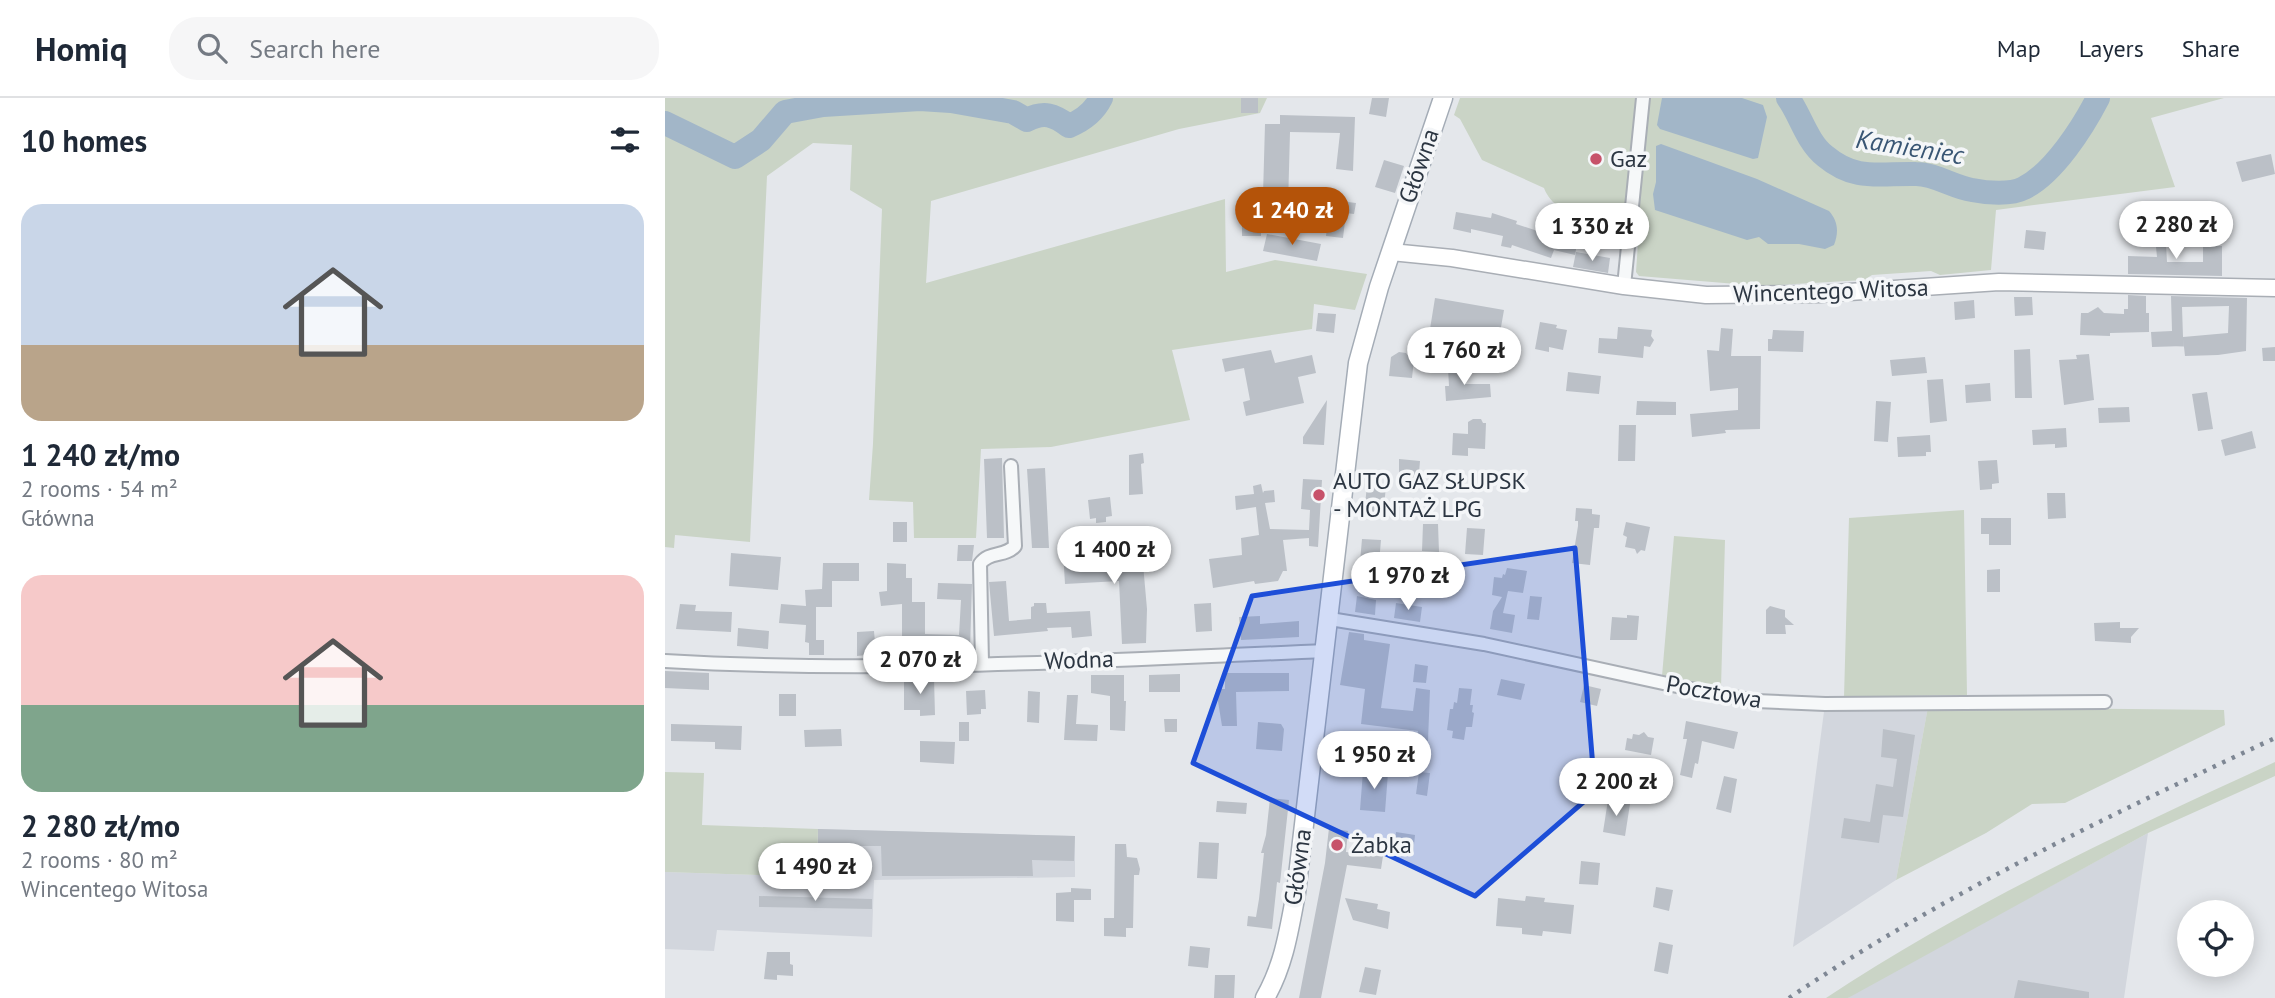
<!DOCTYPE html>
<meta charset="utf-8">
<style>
:root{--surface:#fff;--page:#f6f6f7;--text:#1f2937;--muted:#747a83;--line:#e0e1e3;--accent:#b45309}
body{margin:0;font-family:"PT Sans",sans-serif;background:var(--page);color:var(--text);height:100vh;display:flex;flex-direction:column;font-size:26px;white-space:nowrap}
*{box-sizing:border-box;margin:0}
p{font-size:23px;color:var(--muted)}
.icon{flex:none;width:38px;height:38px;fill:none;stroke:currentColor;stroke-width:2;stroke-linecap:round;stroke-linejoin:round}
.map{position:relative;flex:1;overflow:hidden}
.drawer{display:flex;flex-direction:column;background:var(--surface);width:665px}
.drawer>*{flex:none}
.tools{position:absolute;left:1512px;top:802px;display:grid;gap:14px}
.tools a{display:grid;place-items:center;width:77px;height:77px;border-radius:50%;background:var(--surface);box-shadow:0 4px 18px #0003;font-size:35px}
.price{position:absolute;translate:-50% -60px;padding:0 16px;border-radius:24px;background:#fff;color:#222;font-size:23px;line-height:46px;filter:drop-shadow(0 2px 4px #0008)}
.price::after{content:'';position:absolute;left:50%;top:42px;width:21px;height:16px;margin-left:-10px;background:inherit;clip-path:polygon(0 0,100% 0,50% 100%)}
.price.active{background:var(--accent);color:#fff}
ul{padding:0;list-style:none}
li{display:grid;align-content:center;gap:14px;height:371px;padding:0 21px}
li span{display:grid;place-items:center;height:217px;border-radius:21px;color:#555}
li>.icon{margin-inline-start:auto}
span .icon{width:126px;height:126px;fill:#fffc;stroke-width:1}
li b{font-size:30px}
h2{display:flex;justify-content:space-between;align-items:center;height:84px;padding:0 21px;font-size:30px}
header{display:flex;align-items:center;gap:42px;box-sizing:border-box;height:98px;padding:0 35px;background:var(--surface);border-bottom:2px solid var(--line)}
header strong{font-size:33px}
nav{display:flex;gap:38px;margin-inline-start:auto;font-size:24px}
.search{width:490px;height:63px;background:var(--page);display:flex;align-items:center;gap:18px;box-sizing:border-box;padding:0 24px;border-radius:28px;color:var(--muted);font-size:26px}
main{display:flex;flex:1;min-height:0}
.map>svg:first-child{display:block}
</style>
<header>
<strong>Homiq</strong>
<div class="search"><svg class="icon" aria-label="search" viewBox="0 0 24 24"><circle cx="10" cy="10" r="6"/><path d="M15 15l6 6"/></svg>Search here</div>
<nav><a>Map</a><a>Layers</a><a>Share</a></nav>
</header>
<main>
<section class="drawer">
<h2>10 homes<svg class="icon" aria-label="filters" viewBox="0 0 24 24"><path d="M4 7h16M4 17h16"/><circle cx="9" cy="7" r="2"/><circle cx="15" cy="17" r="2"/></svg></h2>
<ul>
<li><span style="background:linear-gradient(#c9d6e8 65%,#b9a48a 0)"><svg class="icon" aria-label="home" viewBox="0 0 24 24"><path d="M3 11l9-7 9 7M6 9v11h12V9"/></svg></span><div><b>1 240 zł/mo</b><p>2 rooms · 54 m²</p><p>Główna</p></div></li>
<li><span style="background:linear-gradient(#f6c9c9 60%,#7fa58c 0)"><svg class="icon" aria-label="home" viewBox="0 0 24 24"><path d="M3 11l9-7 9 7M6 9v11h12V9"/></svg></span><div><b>2 280 zł/mo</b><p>2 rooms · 80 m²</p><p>Wincentego Witosa</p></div></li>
</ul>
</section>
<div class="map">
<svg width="1610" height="900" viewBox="0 0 1610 900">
<rect width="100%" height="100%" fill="#e4e7eb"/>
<!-- built -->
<path fill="#d2d6dd" d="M1264,604L1231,782L1128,849L1160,606Z
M153,731L410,738V779L209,782L207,839L52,832L49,853L0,851V774L151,779Z
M1483,735L1459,900H1183L1191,894Z"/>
<!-- green -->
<path fill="#cad4c6" d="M0,0H602L595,15L514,31L266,103L261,185L560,101L561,174L610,162L702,176L690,212L649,206L647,231L507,252L525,322L386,349L316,351L311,440H249L248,404L204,402L208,346L217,111L185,92L187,47L148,45L102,78L85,444L10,437L9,450L0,449Z
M795,0H1559L1486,20L1510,89L1331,112L1326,172L1275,177L1266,173L1207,177L1199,182L1096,188L974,178L971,174L974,131C945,120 892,125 879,90L817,62L795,21L789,17Z
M1299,412L1302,597L1179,599L1184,420Z
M1009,438L1060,442L1056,590L997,578Z
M1263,609L1559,612L1560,627L1400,705L1367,706L1321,735L1231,782Z
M1610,664V678L1483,735L1183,900H1161C1303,806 1456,735 1610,664Z
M0,674L39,675L37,727L153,731L152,779L0,774Z"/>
<!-- water -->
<path fill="#a2b6c8" d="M997,0H1077L1098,7L1102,19L1093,60L1088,61L995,31L992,27Z
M996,46L1092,81L1164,113C1173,123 1174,134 1169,147L1160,151L1134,146H1103L1094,139L1082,142L990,112L988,96L991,84V48Z"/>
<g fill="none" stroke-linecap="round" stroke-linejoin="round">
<!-- river -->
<path stroke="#a2b6c8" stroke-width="24" d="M1123,0C1136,18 1142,44 1160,58C1191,84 1215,75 1251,76C1270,76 1288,89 1307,92C1322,95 1346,97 1359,90C1389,75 1418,29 1433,0
M0,25L70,59L96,42L120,14L158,7L255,1L286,3L348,14L362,22C379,13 389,17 404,28C419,22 429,14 436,0"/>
</g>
<!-- building -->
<path fill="#bbc0c7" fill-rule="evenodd" d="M576,0H593V15H576Z
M707,0H724L721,19L704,16Z
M615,17L690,19L688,73L671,71L675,35L625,34L623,108L610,107L609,112L596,111V138H577V96L598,97L600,26H615Z
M1606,56L1610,76L1577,84L1571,64Z
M719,62L739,68L730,95L710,89Z
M667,102L691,105L689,116L681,115L678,140L661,138L664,113H661L662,103Z
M1542,104L1544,124L1521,126L1522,135L1503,136L1502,124H1506L1505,117L1528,116L1527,105Z
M791,114L826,120L827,115L852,123L851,126L912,146L910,157L889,152L886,160L847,147L846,150L836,148L838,138L806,131V135L788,131Z
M1489,128H1500L1502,164H1538V148H1557V178L1463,176V158L1492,159Z
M1361,132L1381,134L1379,152L1359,150Z
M602,136L656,146L652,163L598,153Z
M911,154L945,160L943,175L908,169Z
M1463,197L1481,198V215H1484V234L1445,235V238L1415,237L1416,215H1423L1433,209L1439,215L1459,216V211H1463Z
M1506,198L1582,200L1581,253L1553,257L1520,258L1518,240L1519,248L1487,249L1486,234L1507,233ZM1564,208L1563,235L1518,239L1517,209Z
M1349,199H1367L1368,217L1350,218Z
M770,200L839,212L832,252L788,245L789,236L765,231Z
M1309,202L1310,220L1290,222L1289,204Z
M653,215L671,216L669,235L651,233Z
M875,224L892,227L891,230L902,232L898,252L884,249V254L870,251Z
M953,229L987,232L986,238L989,242L985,249L979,248L978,260L933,255L934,240L952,241Z
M1056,230L1068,231L1066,258H1096L1095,331L1060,332L1061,335L1027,339L1025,316L1073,312V290L1045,293L1042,252L1054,253Z
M1108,232L1139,233L1138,254L1103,253V241H1107Z
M1610,249V263H1598L1597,250Z
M1365,251L1367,300H1350L1349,252Z
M606,252L610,265L647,257L651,275L633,279L639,305L581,318L578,304L585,302L579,270L560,274L557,261Z
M734,254L741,255L745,260L749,261L747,280L724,278L726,259Z
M1424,256L1429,302L1399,307L1394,262L1412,261L1411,257Z
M1260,259L1262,275L1227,278L1225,262Z
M798,269L799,286H825L826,299L781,303L780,288H784L783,270Z
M903,274L936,278L934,296L901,293Z
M1278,281L1282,323L1265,325L1262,282Z
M1325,285L1326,303L1301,305L1300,287Z
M1542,294L1548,331L1533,333L1527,296Z
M662,302L659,347L638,346V339Z
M972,303L1011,304V317H971Z
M1211,303L1226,304L1223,344L1209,343Z
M1464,309L1465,324L1434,325L1433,310Z
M808,321H816L818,325H821L820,351L803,350V358L787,357L788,335L803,336V324Z
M954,327H971L970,363H953Z
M1401,330L1402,349L1390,350V346L1368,347L1367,332Z
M1587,333L1591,350L1560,358L1556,342Z
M1265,337L1266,354H1261V358L1233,359L1232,339Z
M478,355L479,365L476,366L478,396L464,397V357Z
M337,360L339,440H322L319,361Z
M734,361L755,363L753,387L750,390L734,388Z
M1332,362L1334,385L1327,386V391L1315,392L1313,363Z
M380,370L384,450H367L362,371Z
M638,381L657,382L653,449L644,448V440L618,442L622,473H618L613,483L590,486L589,483L548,490L544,461L577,457L576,440L594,437L591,409L571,412L570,398L589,396L588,388L596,386L598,395L599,393L609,392L610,404L600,405L605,431L644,432L645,412L636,411Z
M702,387L721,388L718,419L699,417Z
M1382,395H1400L1401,420L1383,421Z
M445,399L447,418L441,419V424L431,425V420L425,421L423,402Z
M911,410L927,411V416L935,417L934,430H929L925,467L907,465L913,428V423H910Z
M1316,420H1346V447H1324V436H1316Z
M228,424H242V444H228Z
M961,424L985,429L980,453L976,452L972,456L970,451L960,449L962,439L958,437Z
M758,426H773L774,454L757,453Z
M802,430L820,431L818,457L800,456Z
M697,441L716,442L714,465L695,464Z
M293,447H309L307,463H292Z
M424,452L425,456L462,454L463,466H478L482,511L481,545L457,546L454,483L400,486L398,453Z
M66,455L116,459L113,492L64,488Z
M158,465H194V483H167V509H151V542H159V557H144V545L140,544L141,527L114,525L116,506L141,508L140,492L157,491Z
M222,465L241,466V480H247V504H260V536L294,537L296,502L272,501L273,485L307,486L305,552L232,554L231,539H237V506L216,508L214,494L222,493Z
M842,470L862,473L858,495L843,493L838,515L850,517L847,535L825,531L828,513L837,499L827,497L829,479L837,480L838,476L840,477Z
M1335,471V494H1322V472Z
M694,473L713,477L712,486H693Z
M341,483L344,523L366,521V509L369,508V505H381L382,515L425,513L427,538L407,540L406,529L382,530L383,533L329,538L324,484Z
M692,498L711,502L710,517L690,514Z
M865,498L877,499L874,522L862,521Z
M546,505L547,533L531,534L529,506Z
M731,505L757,509L755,524L729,520Z
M15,506L31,507L30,513L67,514L66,534L11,531Z
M1105,508L1120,512V519L1129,527H1120L1121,536H1101V512Z
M962,517L974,518L972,542H945L947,519L962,520Z
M595,518V526L634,523V539L576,542L574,519Z
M1455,524V530H1474L1466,539V545L1430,543L1429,525Z
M73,530L104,533L103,551L72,548Z
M209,533L211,556L192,558V534Z
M684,534L699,536V542L725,546L716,610L748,613L751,590L765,592L763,643L752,642L753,633L696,626L700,591L675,587Z
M750,566L763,568L761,585L748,584Z
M0,573L44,575V592L0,590Z
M560,575H624V593L571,594L572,628H557L551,591H560Z
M515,576V594H484V577Z
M426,577H459V603H461L460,633L445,632V598L426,595Z
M269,580L270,617L255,618V612H239V581Z
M836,581L860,586L856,602L832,597Z
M919,587L936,591L932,608L915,604Z
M794,590L807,591L805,607H808L807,614L809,615L807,629H801L799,642L787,640L788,633L782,632L785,611H788L789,604L792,605Z
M320,592L321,611H316V616L302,617L301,593Z
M363,593L375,594L374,625L362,624Z
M114,596H131V618H114Z
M402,597H413L411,626L433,627L432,643L399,642Z
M499,621H512V634H500Z
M1021,623L1073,634L1069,651L1037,643L1033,666L1030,665L1027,680L1015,677L1022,641H1018Z
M294,624H304V643H294Z
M593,624L616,626L619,631L617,653L591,651Z
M6,626L77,628L76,652L50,651V644L6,643Z
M176,631L177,648L140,649L139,632Z
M1218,631L1250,637L1238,719L1218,717L1214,745L1176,740L1179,720L1205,724L1211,686L1228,689L1232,661L1216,659Z
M979,634L983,639L989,640L986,657L960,652L962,640L967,641L968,636L974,637Z
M255,643L290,644L289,666L255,664Z
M698,673L723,675L720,714L695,712Z
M754,674L765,675L762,698L751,696Z
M1059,678L1072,681L1066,715L1051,711Z
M605,700L624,702L615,785L612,784L607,831L582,828L583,818L591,819L594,801L599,755H596L601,737Z
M943,702L965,706L960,738L938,734Z
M552,703L582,705L581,716L551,714Z
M664,730L683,733L681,754L718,758L716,771L682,767L656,900H634L660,765Z
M153,731L410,738L409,763L367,762L368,778H217L216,748H183L182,779L164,778L165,747L153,746Z
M731,734L750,737L748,757L729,755Z
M534,744L554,745L552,781L532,780Z
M450,746H461L462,759L472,760L475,771L474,777H469L468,830H461V839L439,838V820H449Z
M916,763L935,765L933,787L914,786Z
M991,789L1008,792L1004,813L988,809Z
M406,790L426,791V802H409V824L391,823V795L406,794Z
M94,798L207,801V811L94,809Z
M861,798L880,800L879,804L909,807L906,836L878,833L877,838L857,836V830L831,828L833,800L860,803Z
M680,800L713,806L712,811L725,814L723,831L688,822Z
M994,844L1008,847L1003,876L989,873Z
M525,848L545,850L543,870L523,868Z
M102,854H125V866L128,867V878L112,877V882L99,881Z
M700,869L716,872L711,897L694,894Z
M550,877H570L569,900H549Z
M1353,882L1424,894V900H1349Z"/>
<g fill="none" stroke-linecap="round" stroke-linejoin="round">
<!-- street casing -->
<g stroke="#a9aeb5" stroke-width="16">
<path id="street" d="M959,188L978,0
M665,521L819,546L1021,590L1091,603L1160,606L1440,604
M0,563C220,576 441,562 661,553
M317,565L315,466C324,453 340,459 350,448L346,368"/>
</g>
<!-- secondary casing -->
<g stroke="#a9aeb5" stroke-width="19">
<path id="secondary" d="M726,154L787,160L959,188L1041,197L1154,196L1334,184L1610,190"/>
</g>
<!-- primary casing -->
<g stroke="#a4acb6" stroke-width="21">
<path id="primary" d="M600,900C619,867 624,832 631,795L693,265L714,189L778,0"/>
</g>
<!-- street -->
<use href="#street" stroke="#f6f8f9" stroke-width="12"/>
<!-- secondary -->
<use href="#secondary" stroke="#fff" stroke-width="16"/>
<!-- primary -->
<use href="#primary" stroke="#fff" stroke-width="18"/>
<!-- rail -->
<path stroke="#7e8794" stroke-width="4.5" stroke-dasharray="3.5 7" stroke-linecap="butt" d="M1124,900C1277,797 1443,718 1610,640"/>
</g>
<!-- marked area -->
<path fill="#1d4ed8" fill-opacity="0.2" stroke="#1d4ed8" stroke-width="5" stroke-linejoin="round" d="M910,450L930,694L810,798L528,665L587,498Z"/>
<!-- markers -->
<g fill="#c7526a" stroke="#f4f6f8" stroke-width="2.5">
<circle cx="931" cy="61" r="7"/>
<circle cx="654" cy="397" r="7"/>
<circle cx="672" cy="747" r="7"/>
</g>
<g text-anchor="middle" stroke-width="7" stroke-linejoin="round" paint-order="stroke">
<!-- poi labels -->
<g font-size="24" fill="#2c3642" stroke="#f4f6f8" text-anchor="start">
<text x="945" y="69">Gaz</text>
<text x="668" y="391">AUTO GAZ SŁUPSK<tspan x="668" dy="28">- MONTAŻ LPG</tspan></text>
<text x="686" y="755">Żabka</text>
</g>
<!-- street labels -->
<g font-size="24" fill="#2c3642" stroke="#f4f6f8">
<text transform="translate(754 68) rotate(-71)" y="8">Główna</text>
<text transform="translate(1166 193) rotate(-2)" y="8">Wincentego Witosa</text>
<text transform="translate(414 562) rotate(-2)" y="8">Wodna</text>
<text transform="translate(1049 594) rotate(10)" y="8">Pocztowa</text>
<text transform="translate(633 769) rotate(-82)" y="8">Główna</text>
</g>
<!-- water labels -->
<g font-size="26" font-style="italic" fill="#395674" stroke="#f4f6f8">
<text transform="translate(1245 49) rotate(9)" y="9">Kamieniec</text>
</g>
</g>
</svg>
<div class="tools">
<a><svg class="icon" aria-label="locate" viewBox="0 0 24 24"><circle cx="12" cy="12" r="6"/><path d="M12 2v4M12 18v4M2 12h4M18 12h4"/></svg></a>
</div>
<b class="price active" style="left:627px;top:149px">1 240 zł</b>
<b class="price" style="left:1511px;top:163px">2 280 zł</b>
<b class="price" style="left:927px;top:165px">1 330 zł</b>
<b class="price" style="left:799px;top:289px">1 760 zł</b>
<b class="price" style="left:449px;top:488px">1 400 zł</b>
<b class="price" style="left:743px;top:514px">1 970 zł</b>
<b class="price" style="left:255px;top:598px">2 070 zł</b>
<b class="price" style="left:709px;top:693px">1 950 zł</b>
<b class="price" style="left:951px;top:720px">2 200 zł</b>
<b class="price" style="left:150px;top:805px">1 490 zł</b>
</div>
</main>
